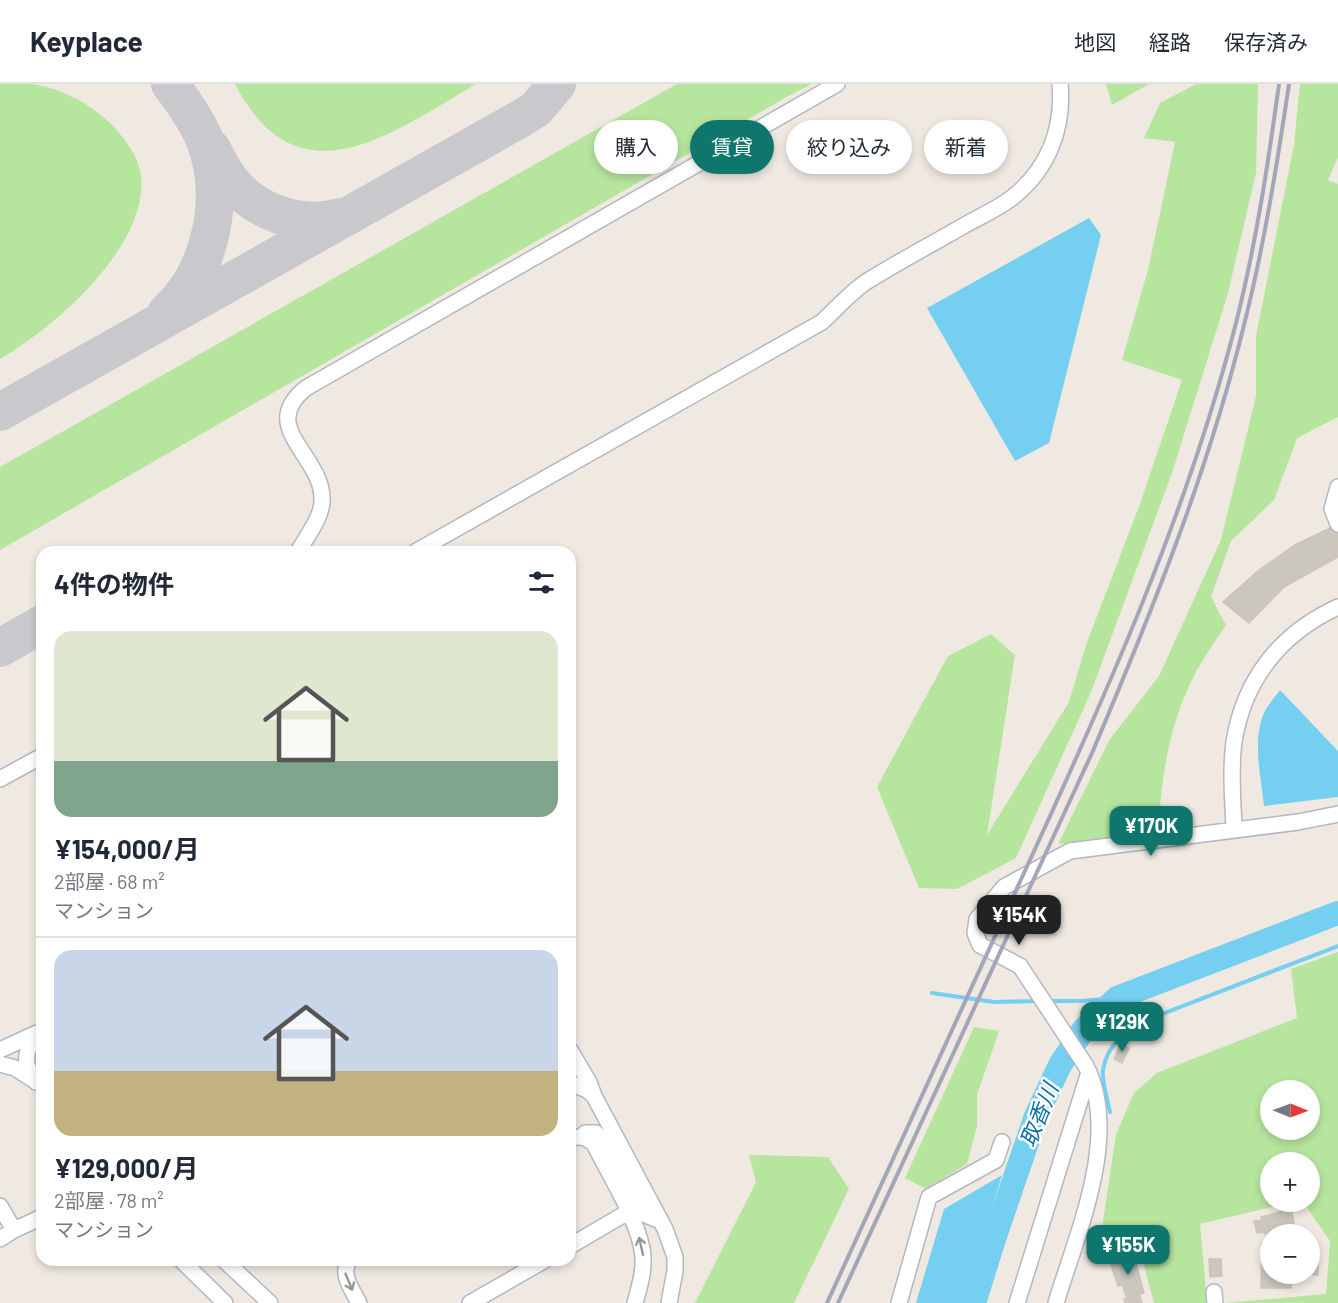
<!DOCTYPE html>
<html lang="ja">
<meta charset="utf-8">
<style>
:root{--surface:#fff;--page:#f6f6f7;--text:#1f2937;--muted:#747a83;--line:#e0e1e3;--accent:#0f766e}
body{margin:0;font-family:Barlow,"Noto Sans JP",sans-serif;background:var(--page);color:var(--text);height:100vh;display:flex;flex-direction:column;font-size:22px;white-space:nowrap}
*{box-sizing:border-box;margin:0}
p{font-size:20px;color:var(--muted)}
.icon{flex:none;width:33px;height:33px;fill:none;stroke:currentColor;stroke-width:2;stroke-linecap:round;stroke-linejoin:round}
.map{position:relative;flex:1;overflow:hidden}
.side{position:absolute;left:36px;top:462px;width:540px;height:720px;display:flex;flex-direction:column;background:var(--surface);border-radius:18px;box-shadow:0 3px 9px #0003}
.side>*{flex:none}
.top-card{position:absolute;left:594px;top:36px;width:570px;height:54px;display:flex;gap:12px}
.needle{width:39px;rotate:91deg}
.buttons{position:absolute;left:1260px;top:996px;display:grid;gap:12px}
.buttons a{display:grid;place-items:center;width:60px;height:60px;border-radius:50%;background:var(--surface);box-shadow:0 3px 9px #0003;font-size:30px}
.price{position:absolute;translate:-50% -51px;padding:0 14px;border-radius:12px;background:var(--accent);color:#fff;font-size:20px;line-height:39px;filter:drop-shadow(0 2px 3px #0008)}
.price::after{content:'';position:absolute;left:50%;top:36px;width:18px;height:14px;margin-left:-9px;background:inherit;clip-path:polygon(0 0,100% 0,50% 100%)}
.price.on{background:#222;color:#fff}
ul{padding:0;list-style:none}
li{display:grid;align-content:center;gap:12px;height:318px;padding:0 18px}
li+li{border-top:2px solid var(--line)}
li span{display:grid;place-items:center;height:186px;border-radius:18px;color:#555}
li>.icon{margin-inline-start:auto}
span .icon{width:108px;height:108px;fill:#fffc;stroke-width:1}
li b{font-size:26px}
h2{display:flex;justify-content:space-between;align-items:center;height:72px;padding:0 18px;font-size:26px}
.pill{padding:0 21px;border-radius:27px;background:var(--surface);box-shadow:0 3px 9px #0003;font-size:21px;line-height:54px}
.pill.on{background:var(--accent);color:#fff}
header{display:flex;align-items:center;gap:36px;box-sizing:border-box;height:84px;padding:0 30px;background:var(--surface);border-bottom:2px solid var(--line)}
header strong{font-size:28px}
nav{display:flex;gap:33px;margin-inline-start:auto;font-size:21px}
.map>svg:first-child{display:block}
</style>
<header>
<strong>Keyplace</strong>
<nav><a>地図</a><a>経路</a><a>保存済み</a></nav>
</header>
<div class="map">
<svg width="1338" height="1219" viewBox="0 0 1338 1219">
<rect width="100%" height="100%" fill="#efe9e1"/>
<!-- green -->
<path fill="#b6e59e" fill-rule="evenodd" d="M0,0C10,0 22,0 32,0C60,3 96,23 115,44C126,57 139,74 141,91C149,162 55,243 0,275Z
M235,0H476C392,49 298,122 235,0Z
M677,0H812L790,11L0,466V383Z
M1106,0H1149L1112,21Z
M1196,0H1258L1256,89L1228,209L1172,389L1091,608L1016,774L957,805L919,804L877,703L948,572L991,550L1015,571L987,751L1069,618L1086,561L1140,420L1182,296L1122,276L1148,186L1175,58L1144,54L1160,19Z
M1300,0H1338V73L1328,96L1338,100V333L1297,354L1274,416L1231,457L1211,513L1226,541C1215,558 1203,574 1194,592C1169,640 1161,695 1158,748L1058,760L1110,655L1159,592L1221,456L1256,312V252L1294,61Z
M1338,868V1219H1225L1326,1210L1330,1157L1303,1118H1310V1078H1270V1118H1293L1200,1140L1207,1219H1154L1138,1159L1098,1171L1116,1050L1134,1009L1157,989L1297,934L1291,885ZM1270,1006H1310V1046H1270Z
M974,943L999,947L977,1011V1042L967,1080L926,1105L905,1094Z
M749,1071L828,1073L849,1105L794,1219H695L756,1098Z"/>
<!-- water -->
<path fill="#75cff0" d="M1089,134L1101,151L1049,359L1015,377L927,224Z
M1280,606L1338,667V713L1264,722C1261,692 1251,653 1266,625C1270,618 1276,612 1280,606Z
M1002,1091L963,1219H916L944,1125Z"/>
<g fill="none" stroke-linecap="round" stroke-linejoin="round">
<!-- stream -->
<path stroke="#75cff0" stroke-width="4" d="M932,909L994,918L1038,917
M1049,917H1081L1117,914
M1110,1028C1108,1017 1101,995 1103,986C1107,959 1127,947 1149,935L1338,862"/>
<!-- river -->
<path stroke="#75cff0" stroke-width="24" d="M974,1219L995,1152L1036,1032L1060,981L1084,945L1117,914L1338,829"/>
<!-- taxiway -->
<path stroke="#c9c8cc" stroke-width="38" d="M212,65C218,76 223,88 231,97C256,129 301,144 340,133
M166,229C212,187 227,112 204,54C195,34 183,17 170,0
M0,328L520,35L536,25L557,0
M0,564L42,540"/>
</g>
<!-- building -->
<path fill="#cbc7bf" stroke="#cbc5ba" stroke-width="1.5" d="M1338,440V473L1284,503L1249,539L1223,518L1259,486L1295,461Z
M1121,960L1129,964L1122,979L1114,975Z
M1291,1125L1295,1143L1265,1150V1148L1257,1149L1254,1137L1262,1136L1261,1133Z
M1262,1159L1270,1160V1190H1291V1204H1261Z
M1310,1164H1318V1191L1299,1190H1310Z
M1133,1168L1144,1209L1127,1214L1122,1201L1118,1202L1111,1181L1124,1177L1122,1171Z
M1209,1175H1221L1222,1192L1210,1193Z
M1139,1210L1142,1219H1125L1124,1215Z"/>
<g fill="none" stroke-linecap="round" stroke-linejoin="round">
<!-- minor casing -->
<g stroke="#b4b7c1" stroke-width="18">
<path id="minor" d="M1338,403L1332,425L1338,440
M298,468C306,453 321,435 322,418C325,372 256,344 306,304L837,0
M415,468L822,238C835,226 851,208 866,198C898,178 932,160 965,141C981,132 999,124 1013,113C1048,85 1064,45 1060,0
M0,695L42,672
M1234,745C1233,717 1230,687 1234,658C1244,595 1281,549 1338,523
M35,951C24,970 23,980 36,998
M0,966L37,949
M570,966L589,998L594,1012L665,1145L675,1173V1187L669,1219
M0,980L15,984L35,997
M570,999L587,1006L594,1012
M585,1049H596L606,1060L646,1131L655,1135
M570,1055C580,1051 586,1053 594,1060C609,1090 641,1140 643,1173C644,1189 639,1204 635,1219
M0,1122L14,1146L42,1133
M0,1155L14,1146
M570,1162L628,1128
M181,1176L225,1219
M224,1176L270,1219
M349,1176C340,1191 352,1205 359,1219
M1214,1208L1215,1219
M470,1219L545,1176
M899,1219L929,1113L996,1076L1002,1058
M1017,1219L1089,988
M1056,1219C1077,1149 1121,1052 1086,982L1020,882L980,861L975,849L977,835L1004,803L1070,767L1298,738L1338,730"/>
</g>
<!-- minor -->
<use href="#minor" stroke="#fff" stroke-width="15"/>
<!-- rail -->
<path stroke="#a3a6b8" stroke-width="4" d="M827,1219C892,1076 958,933 1024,789C1106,611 1187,430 1236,239C1256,160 1268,80 1279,0
M838,1219L1092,669C1151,530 1208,388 1244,241C1264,162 1277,81 1289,0"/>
</g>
<!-- one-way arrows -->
<defs><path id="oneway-shaft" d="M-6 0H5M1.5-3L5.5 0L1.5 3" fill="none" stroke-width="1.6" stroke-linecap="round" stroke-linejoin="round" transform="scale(1.5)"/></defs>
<g stroke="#969696">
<use href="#oneway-shaft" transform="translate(641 1162) rotate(-103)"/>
<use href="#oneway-shaft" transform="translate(349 1198) rotate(67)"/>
</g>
<g text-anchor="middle" stroke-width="5" stroke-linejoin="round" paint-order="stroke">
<!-- water labels -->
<g font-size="22" font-style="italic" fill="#0d6fa3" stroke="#fff">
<text transform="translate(1039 1031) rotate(-68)" y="8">取香川</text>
</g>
</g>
</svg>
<div class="buttons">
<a><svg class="needle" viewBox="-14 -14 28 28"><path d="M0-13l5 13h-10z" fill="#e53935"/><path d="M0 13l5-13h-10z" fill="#747a83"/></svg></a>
<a>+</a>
<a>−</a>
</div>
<b class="price" style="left:1151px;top:773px">¥170K</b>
<b class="price on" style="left:1019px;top:862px">¥154K</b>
<b class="price" style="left:1122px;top:969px">¥129K</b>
<b class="price" style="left:1128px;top:1192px">¥155K</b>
<div class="top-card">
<a class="pill">購入</a>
<a class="pill on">賃貸</a>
<a class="pill">絞り込み</a>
<a class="pill">新着</a>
</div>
<section class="side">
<h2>4件の物件<svg class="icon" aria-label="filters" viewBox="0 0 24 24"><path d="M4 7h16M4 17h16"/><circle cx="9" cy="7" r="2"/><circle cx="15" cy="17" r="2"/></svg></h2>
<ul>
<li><span style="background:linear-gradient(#dfe7d0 70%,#7fa58c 0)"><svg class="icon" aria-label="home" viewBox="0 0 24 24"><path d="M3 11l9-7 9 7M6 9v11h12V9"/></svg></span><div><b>¥154,000/月</b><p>2部屋 · 68 m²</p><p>マンション</p></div></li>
<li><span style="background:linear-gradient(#c9d6e8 65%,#c2b280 0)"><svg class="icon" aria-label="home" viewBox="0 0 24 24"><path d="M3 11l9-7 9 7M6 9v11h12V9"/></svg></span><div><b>¥129,000/月</b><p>2部屋 · 78 m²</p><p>マンション</p></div></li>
</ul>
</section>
</div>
